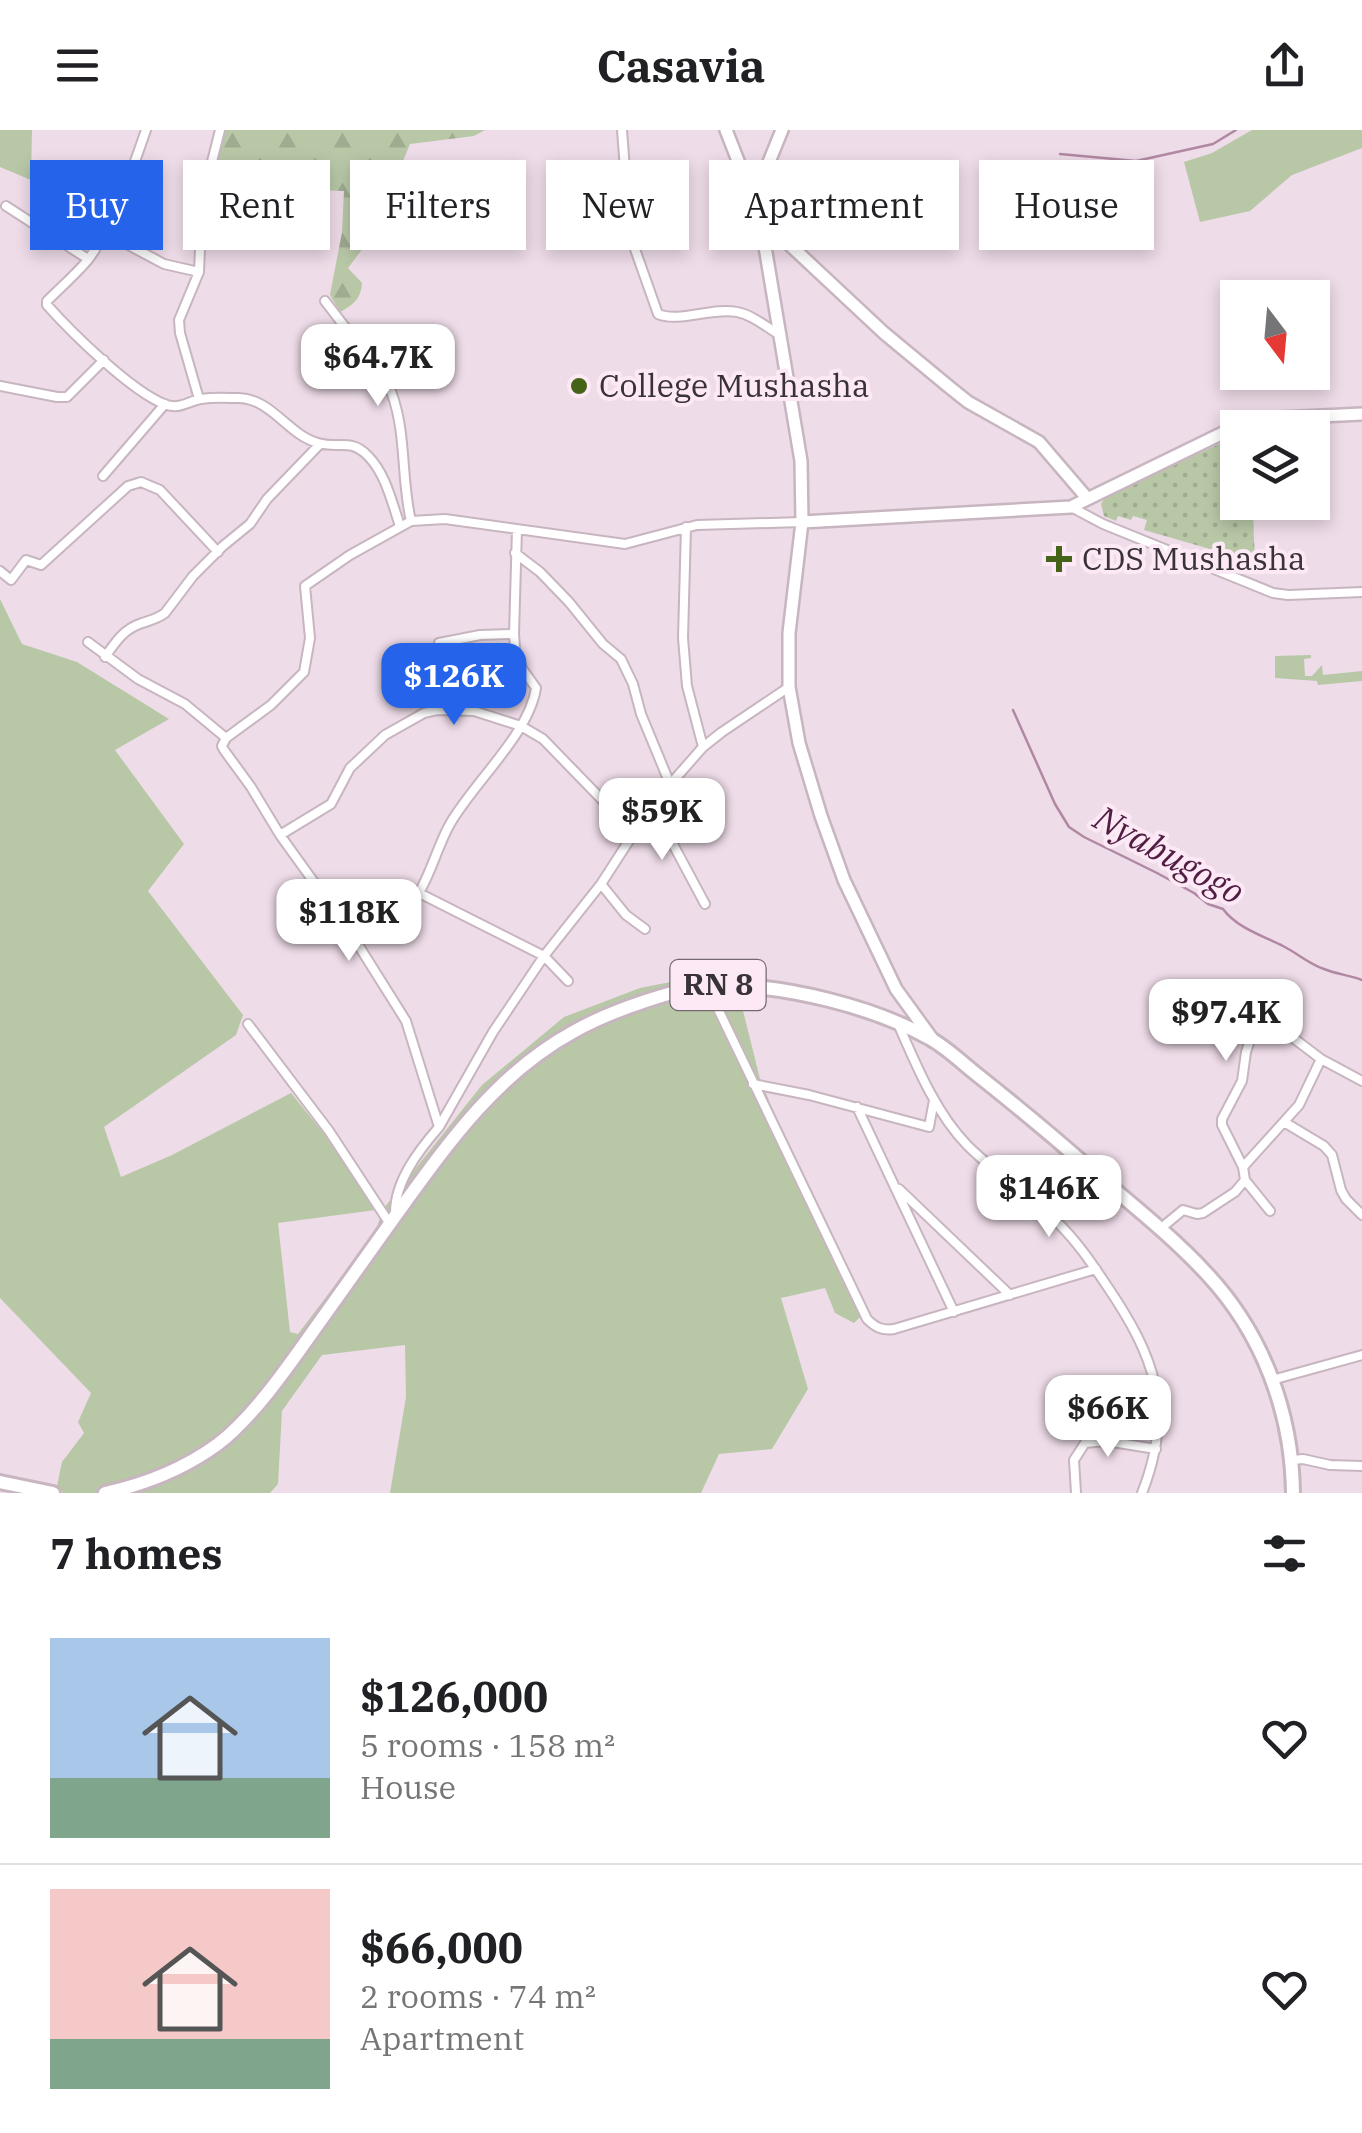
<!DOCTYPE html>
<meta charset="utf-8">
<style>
:root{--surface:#fff;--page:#f6f6f6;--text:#202124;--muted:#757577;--line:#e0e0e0;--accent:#2563eb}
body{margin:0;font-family:"IBM Plex Serif",serif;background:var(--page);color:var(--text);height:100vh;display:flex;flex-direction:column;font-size:38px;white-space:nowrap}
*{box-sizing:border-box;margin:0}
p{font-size:32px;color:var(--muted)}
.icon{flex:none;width:55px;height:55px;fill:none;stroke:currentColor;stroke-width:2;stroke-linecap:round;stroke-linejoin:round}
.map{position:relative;height:1363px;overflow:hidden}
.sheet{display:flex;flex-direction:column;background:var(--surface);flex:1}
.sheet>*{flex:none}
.hud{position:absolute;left:30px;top:30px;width:1302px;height:90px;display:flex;gap:20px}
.needle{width:65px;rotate:164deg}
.controls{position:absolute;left:1220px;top:150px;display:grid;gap:20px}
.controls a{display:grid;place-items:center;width:110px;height:110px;border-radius:0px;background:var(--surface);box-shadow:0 5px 15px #0003;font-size:50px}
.price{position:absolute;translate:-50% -85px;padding:0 22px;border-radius:20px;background:#fff;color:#222;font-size:32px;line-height:65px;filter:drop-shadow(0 2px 5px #0008)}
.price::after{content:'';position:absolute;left:50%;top:60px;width:30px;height:22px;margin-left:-15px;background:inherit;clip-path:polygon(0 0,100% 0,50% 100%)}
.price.on{background:var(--accent);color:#fff}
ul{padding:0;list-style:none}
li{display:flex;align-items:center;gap:30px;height:250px;padding:0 50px}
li+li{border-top:2px solid var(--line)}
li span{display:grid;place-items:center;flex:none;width:280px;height:200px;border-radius:0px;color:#555}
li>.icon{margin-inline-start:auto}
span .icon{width:120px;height:120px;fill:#fffc;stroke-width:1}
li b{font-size:42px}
h2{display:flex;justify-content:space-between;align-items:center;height:120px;padding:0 50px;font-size:42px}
.chip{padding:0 35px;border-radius:0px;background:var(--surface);box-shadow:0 5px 15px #0003;font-size:35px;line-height:90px}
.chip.on{background:var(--accent);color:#fff}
header{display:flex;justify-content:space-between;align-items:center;height:130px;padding:0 50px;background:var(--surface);font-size:45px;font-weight:700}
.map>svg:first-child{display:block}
</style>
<header><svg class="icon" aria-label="menu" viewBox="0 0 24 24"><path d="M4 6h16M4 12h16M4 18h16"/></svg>Casavia<svg class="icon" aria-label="share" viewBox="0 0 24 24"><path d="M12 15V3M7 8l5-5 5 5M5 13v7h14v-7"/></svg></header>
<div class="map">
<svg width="1362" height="1363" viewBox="0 0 1362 1363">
<defs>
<pattern id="forest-firs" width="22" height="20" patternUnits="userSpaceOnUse" patternTransform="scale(2.5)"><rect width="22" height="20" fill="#b8c8a7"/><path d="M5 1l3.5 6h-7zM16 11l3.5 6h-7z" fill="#9fac90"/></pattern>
<pattern id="garden-dots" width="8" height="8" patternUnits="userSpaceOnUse" patternTransform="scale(2.5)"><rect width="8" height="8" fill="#b8c8a7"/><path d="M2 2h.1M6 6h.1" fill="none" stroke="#9fac90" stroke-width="1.8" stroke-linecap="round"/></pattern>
</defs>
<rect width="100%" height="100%" fill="#eedce8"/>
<!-- grass -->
<path fill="#b8c8a7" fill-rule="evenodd" d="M0,0H32L31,50L0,37Z
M1252,0H1362V18L1292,45L1250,81L1200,92L1184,32L1212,23Z
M0,469L22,514L77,532L169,589L115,620L184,714L148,761L243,885L236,905L104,997L121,1047L172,1025L291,963L384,1078L482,955L564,887L640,858L696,847L734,845L761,953L769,970L763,984L861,1186L854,1193L835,1183L825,1158L781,1168L808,1259L772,1319L719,1324L701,1363H390L406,1267L405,1215L322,1225L282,1281L278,1354L270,1363H63L57,1356L62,1332L84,1303L78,1292L91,1263L0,1168ZM383,1079L375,1103L298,1204L290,1202L278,1093Z
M1311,525V528L1304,529L1305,546H1312L1322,535L1323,545L1362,541V551L1318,555L1317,551L1275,548V526Z"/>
<!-- forest -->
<path fill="url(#forest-firs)" d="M224,0H485L474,6L410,14L396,48L453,79L505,71L509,77L433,98L375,102L348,138L362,153C361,169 353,175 340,182L330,165L342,102L344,61L210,56Z"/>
<!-- garden -->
<path fill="url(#garden-dots)" d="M1237,306L1238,372L1265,373V384L1253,385L1255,432L1144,400L1147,390L1133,386L1131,390L1118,386L1116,391L1104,386L1101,374L1106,366Z"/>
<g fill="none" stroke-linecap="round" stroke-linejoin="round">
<!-- stream -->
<path stroke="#b188a3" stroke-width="2.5" d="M1060,24L1136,31L1213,14L1236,0
M1013,580L1055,674L1069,697L1084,707L1157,743L1194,763L1208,774L1223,779C1237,798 1263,806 1283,816C1297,823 1309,834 1324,839C1336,844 1349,845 1362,850"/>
<!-- street casing -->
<g stroke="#c7b5c0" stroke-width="12">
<path id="street" d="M146,0C132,40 113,98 87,131C75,145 60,158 47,171V175C72,203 130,260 164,274C179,280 186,272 201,269C213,267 227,268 239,268C272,269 288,305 318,313C339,319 351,308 368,326C386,344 392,373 400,396
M622,0L630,105L658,184C678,193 713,177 737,182C753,185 766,197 780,205
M6,76L88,129
M104,102L164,134L199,142
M325,171L387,252C408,296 400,345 411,391
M0,256L57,267H67L104,230
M199,269L180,203L179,190L199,142L202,71L220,0
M103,346L165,274
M1071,377L1103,394L1273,463L1288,465L1362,462
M686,397L683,508L687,556L703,617
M515,423L540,442L569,472L603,514L621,529L633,554L641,584L670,654
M0,441L11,450L26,430L41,435L128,356L141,352L160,360L218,422
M88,512L138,549L185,574L226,608L271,575L304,542L310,508L305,456L350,425L411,391L445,389L625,414L697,395L802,392
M105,527C116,511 124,499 142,493C151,490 157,489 165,483L193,446L223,416L250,394L267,369L320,314
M437,580L439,513L480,505L514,504L517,399
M226,608L222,616L224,620L251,657L280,705L352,805L406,891L439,997C419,1020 395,1051 395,1083
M652,675L705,774
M280,705L331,674L350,638L385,605L424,583L437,580L474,581L521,596L543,609L610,678L616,682L627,684L641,694
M601,754L626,785L645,799
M419,763L544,826L568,851
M352,805C369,793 407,779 418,764C430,746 438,715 450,694C474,652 529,604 536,558L516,530L514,504
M707,856L867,1189C875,1197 882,1201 894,1199L1096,1139
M248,894L329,1001L390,1094
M899,896C917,937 936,983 967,1015C994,1042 1027,1064 1055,1090C1076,1110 1091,1132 1107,1156C1155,1227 1175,1279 1142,1363
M753,954L809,965L929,997L934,970
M857,977L954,1182
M1284,992L1324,1016L1332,1025L1341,1060L1346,1069L1362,1085
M439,997L493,902L544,826L601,754L652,675L703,617L722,602L789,557
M1243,1037L1299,975L1321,929L1362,951
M899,1059L1010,1165
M1270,1081L1245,1050L1243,1037L1222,995V989L1242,951L1246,922L1260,880H1267L1292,907L1321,929
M1160,1099L1183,1080L1197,1084L1203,1083L1235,1062L1245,1050
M1272,1250L1362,1225
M1292,1330L1303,1329L1330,1335L1362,1336
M1076,1363L1074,1330L1085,1313L1106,1311L1156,1319"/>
</g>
<!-- secondary casing -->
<g stroke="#c7b5c0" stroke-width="16">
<path id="secondary" d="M726,0L760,87L801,331L802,392L789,503V557L799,613L821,686L844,750L896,859L933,910
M782,0L769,32L760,87L884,203L948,256L968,272L1039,312L1087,368
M802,392L1071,377L1229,300L1260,289L1362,284"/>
</g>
<!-- primary casing -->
<g stroke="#c7b5c0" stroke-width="18">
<path id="primary" d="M0,1352L53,1363
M105,1363C146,1354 184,1339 218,1314C251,1289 285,1241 309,1207C338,1166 367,1126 396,1085C446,1016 496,944 573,902C608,882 682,855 722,855C787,856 872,876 929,908C946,917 961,932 975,943C1014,974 1053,1006 1090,1039C1130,1073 1172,1106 1207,1144C1263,1204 1292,1283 1293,1363"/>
</g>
<!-- street -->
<use href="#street" stroke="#fff" stroke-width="8"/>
<!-- secondary -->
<use href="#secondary" stroke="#fff" stroke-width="11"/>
<!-- primary -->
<use href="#primary" stroke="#fff" stroke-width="12"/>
</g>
<!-- markers -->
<g fill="#456316" stroke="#fce9f5" stroke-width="4">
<circle cx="579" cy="256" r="10"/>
<path d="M1054 414h10v10h10v10h-10v10h-10v-10h-10v-10h10z"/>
</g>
<g text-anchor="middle" stroke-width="8" stroke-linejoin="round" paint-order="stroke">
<!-- shield labels -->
<rect fill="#fce9f5" stroke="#746970" stroke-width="2.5" x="670.5" y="830" width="95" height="50" rx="8"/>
<g font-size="30" font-weight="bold" fill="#393237">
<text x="718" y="865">RN 8</text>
</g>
<!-- poi labels -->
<g font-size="32" fill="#393237" stroke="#fce9f5" text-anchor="start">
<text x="599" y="267">College Mushasha</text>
<text x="1082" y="440">CDS Mushasha</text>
</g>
<!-- water labels -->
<g font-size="35" font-style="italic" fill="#511e43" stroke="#fce9f5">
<text transform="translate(1169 725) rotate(29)" y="12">Nyabugogo</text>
</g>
</g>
</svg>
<div class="controls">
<a><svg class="needle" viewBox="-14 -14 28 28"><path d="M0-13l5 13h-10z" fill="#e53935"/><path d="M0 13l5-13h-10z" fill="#757577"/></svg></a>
<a><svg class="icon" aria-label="layers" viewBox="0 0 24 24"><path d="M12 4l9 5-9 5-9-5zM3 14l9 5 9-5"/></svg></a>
</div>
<b class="price" style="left:378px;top:279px">$64.7K</b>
<b class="price on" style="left:454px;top:598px">$126K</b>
<b class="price" style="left:662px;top:733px">$59K</b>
<b class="price" style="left:349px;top:834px">$118K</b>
<b class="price" style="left:1226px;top:934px">$97.4K</b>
<b class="price" style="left:1049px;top:1110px">$146K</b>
<b class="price" style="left:1108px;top:1330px">$66K</b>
<div class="hud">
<a class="chip on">Buy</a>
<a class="chip">Rent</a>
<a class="chip">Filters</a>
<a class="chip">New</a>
<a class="chip">Apartment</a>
<a class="chip">House</a>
</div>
</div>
<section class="sheet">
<h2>7 homes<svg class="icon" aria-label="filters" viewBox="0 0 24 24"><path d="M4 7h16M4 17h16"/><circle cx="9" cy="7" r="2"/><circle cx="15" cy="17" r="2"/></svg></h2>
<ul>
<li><span style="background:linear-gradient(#a9c7e8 70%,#7fa58c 0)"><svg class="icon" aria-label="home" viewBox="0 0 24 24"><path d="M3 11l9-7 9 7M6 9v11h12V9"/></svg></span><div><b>$126,000</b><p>5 rooms · 158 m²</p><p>House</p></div><svg class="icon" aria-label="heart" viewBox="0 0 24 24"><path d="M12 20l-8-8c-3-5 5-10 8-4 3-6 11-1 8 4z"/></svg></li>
<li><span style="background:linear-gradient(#f6c9c9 75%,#7fa58c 0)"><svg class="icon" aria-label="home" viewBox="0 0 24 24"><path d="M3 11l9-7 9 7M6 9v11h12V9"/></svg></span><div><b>$66,000</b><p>2 rooms · 74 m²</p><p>Apartment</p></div><svg class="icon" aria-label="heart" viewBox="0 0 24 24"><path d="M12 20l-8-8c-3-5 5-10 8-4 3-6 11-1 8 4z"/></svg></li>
</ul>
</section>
